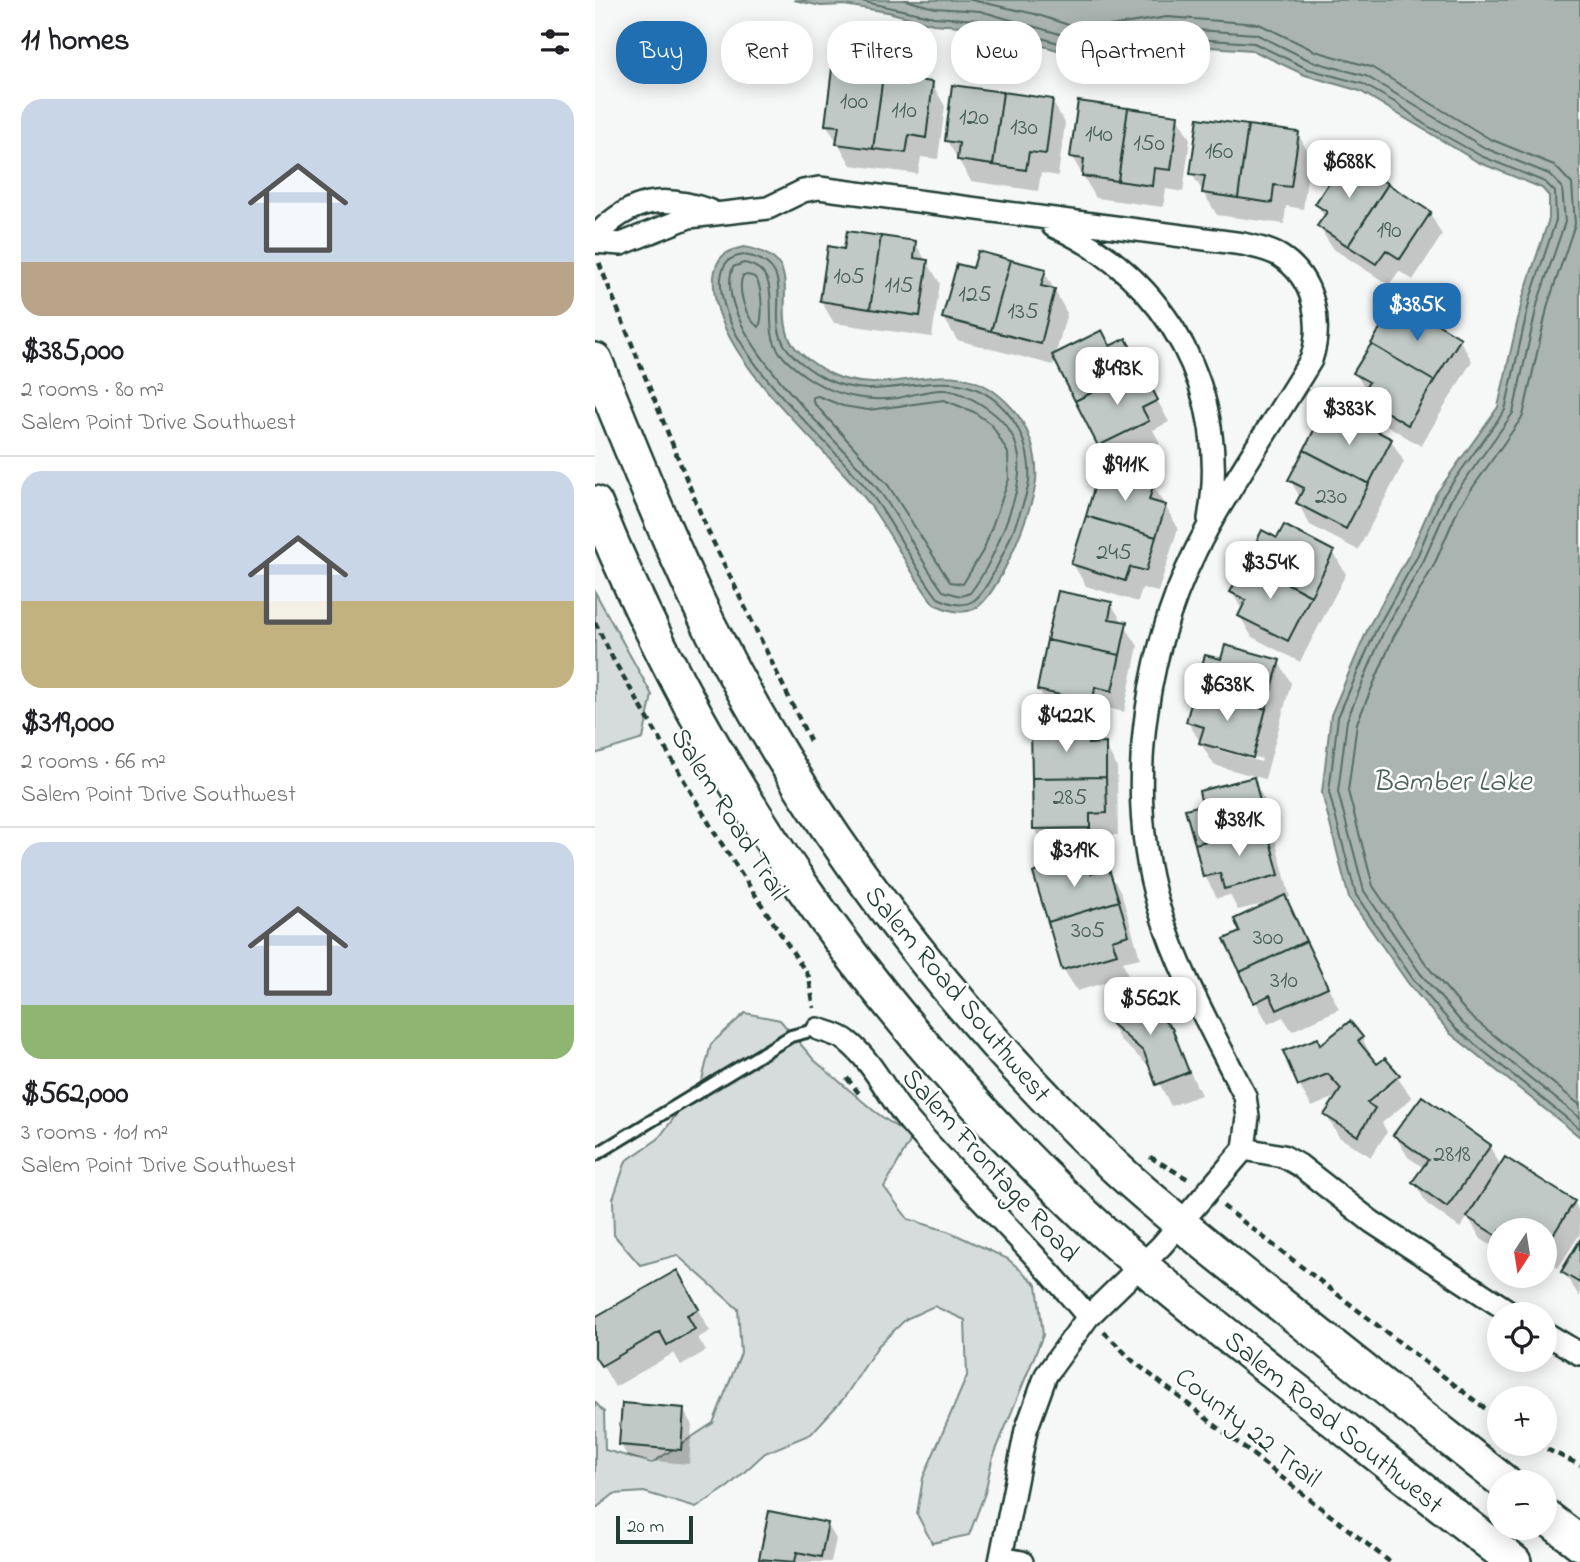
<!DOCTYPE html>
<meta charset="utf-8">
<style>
:root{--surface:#fff;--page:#f2f2f2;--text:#202124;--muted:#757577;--line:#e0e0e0;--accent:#1f6fb2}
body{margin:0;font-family:"Indie Flower",sans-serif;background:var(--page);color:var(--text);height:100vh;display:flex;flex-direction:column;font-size:26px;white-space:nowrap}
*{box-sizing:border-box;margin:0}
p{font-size:23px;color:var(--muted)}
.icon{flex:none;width:38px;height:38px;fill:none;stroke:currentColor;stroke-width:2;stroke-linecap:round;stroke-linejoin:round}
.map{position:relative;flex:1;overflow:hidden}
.sheet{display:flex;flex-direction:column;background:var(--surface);width:595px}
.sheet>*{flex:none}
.banner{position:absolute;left:21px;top:21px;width:665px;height:63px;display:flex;gap:14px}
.needle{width:46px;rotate:192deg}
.buttons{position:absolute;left:892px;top:1218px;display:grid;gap:14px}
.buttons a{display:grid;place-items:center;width:70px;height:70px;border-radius:50%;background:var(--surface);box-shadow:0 4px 18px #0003;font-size:35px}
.scale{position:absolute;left:21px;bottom:18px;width:77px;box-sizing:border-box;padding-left:7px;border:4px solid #1f3d34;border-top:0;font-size:19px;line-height:24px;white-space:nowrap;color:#1f3d34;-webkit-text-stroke:5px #fff;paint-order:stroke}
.price{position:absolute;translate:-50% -60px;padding:0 16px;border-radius:14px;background:#fff;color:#222;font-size:23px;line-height:46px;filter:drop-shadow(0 2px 4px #0008)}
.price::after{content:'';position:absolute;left:50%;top:42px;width:21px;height:16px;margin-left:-10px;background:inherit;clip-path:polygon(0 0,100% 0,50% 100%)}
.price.current{background:var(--accent);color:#fff}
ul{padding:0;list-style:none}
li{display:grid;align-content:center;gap:14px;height:371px;padding:0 21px}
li+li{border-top:2px solid var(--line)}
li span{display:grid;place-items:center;height:217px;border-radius:21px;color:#555}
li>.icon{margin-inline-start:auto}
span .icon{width:126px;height:126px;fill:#fffc;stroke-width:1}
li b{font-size:30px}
h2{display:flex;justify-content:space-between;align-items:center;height:84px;padding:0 21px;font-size:30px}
.tag{padding:0 24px;border-radius:28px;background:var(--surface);box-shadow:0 4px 18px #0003;font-size:24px;line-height:63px}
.tag.current{background:var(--accent);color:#fff}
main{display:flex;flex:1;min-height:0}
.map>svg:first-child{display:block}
</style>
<main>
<section class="sheet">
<h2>11 homes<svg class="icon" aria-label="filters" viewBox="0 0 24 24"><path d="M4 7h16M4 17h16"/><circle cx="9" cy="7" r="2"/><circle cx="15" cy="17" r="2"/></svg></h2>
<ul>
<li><span style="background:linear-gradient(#c9d6e8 75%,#b9a48a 0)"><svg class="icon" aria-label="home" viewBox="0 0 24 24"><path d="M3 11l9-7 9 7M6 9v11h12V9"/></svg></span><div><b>$385,000</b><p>2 rooms · 80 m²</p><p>Salem Point Drive Southwest</p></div></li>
<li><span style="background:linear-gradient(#c9d6e8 60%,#c2b280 0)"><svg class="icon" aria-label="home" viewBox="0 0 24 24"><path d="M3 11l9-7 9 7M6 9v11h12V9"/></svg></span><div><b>$319,000</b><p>2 rooms · 66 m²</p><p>Salem Point Drive Southwest</p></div></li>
<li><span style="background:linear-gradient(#c9d6e8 75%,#8fb573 0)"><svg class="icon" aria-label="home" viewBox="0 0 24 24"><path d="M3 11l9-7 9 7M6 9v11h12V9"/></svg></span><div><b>$562,000</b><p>3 rooms · 101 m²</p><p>Salem Point Drive Southwest</p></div></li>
</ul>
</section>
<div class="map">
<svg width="985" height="1562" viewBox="0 0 985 1562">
<rect width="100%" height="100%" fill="#f6f7f7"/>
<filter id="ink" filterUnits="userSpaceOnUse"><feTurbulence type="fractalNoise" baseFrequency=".0143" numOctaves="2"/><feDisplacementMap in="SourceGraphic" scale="14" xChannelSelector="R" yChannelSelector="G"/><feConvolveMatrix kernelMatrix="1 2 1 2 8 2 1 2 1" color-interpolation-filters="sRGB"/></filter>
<g filter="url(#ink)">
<!-- green -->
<path fill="#d6dcdb" stroke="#7a8c88" stroke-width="2" d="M0,592L57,695L48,739L0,754Z
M150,1013L185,1020L219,1060L279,1111L317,1138L289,1187L313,1219L355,1232L413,1259L442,1285L448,1335L397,1460L390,1493L374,1535L337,1543L322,1514L328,1478L372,1376L370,1320L339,1306L311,1319L283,1346L249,1398L216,1434L170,1453L134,1486L101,1508L49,1492L19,1494L0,1509V1402L9,1412L10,1450L57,1463L118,1423L146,1353L143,1309L82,1255L45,1265L19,1235L18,1199L31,1161L63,1139L107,1080L116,1044Z"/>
<!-- water -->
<path fill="#aab5b1" stroke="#72857f" stroke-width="2" d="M199,0H985V1137L856,1034L813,983L754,898L727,793L736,715L774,626L815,553L841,494L903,407L928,297L954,219V196L947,188L883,162L765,91L710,75L657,50L572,44L487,57L381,27L338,24L293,12L249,5L226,6Z
M149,247C213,258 178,301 195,340C201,353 223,367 236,374C299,404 359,343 416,407C434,426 443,455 441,481C439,506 403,598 379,609C365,615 352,610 339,604C314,572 297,534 272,501C229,443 113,355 119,277C121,257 130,251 149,247Z"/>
<!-- shadow -->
<path fill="#0003" fill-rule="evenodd" d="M337,84L350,106L343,159L326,157L323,174L256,165L231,124Z
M457,101L470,123L463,176L446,173L443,191L376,181L352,141Z
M582,117L595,139L588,192L571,189L568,207L501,198L477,157Z
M703,134L715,155L708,209L691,206L689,224L622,215L597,174Z
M722,204L835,213L847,235L818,280L804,271L794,285L737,248L724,226L730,218Z
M320,243L345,283L337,337L239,323L226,301L251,251Z
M379,271H449L472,313L460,356L515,347L530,340L574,422L558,430L565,443L517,467L460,357L458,365L362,340L349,318Z
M810,324L864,339L877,361L826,446L780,418L767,396L771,390L760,373Z
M741,428L796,440L809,462L763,550L715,525L703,503L705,497L695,480Z
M558,485L583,528L563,592L547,588L543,602L491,586L478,564Z
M683,540L738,552L751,574L705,662L657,637L645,616L647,610L637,592Z
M516,604L543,646L529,712L512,708L510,723L457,712L444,690Z
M627,661H683L696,683L670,779L619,765L593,722ZM619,745L667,759L666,762L619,749Z
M492,728L501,745H510L522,767L523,835H506L507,850H452L440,829Z
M658,779L670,801L695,897L690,899L744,1009L697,1031L688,1017L673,1024L661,1002L647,933L672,903L643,910L635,895L622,898L610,876L609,806Z
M491,859L500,875L513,871L526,892L545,958L528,962L533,976L482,991L469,970L440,874Z
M512,1018L575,1029L606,1095L576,1106L557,1069L525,1040Z
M767,1038L782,1067L790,1060L817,1098L787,1123L792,1132L776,1157L744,1137L731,1115L743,1096L717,1107L704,1085L726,1047ZM795,1081V1086L766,1110L764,1107Z
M827,1098L895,1147L906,1166L979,1202L985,1213V1234L963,1268L950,1260V1230H905V1251L886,1239L873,1217L865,1228L832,1204L819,1182L829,1168L813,1157L800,1135Z
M985,1244V1297L968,1272Z
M82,1273L115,1331L103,1338L111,1351L86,1365L79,1353L20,1387L0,1353V1319Z
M88,1410L97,1424L94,1464L34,1459L26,1445Z
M232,1524L241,1539L236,1562H168L166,1559Z"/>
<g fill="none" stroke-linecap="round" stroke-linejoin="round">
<!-- shore -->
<path stroke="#576d66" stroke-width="2" d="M261,0L339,17L383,20L488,50L572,37L659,43L713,69L768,84L803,104L829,124L886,156L950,182L960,192L961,220L935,299L910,410L847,497L822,557L781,630L743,717L734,792L761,895L818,979L861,1029L985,1129
M310,0L340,8L385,11L489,41L572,28L661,34L716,61L771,76L890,148L954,174L967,187L970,222L943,301L918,413L855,501L829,560L788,633L752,720L743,792L769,891L825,973L867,1023L985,1118
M376,0L440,14L489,30L572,17L664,24L720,51L776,67L895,139L959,165L977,184L980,224L953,304L928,416L864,507L839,565L798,638L762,723L753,791L778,886L833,967L874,1015L985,1105
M149,255C207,264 169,313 190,346C199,359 217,372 231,379C294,411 358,350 412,412C428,431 436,457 434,482C431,504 396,591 378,601C366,608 354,603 343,598C319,567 302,530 279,498C239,441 121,353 126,278C128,262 134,257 149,255Z
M149,263C192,271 166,320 182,348C188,360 202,370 212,377C240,396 270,402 303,398C319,395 333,389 350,390C365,391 380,400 393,409C440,442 425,488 407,533C399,554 389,575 375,593L366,596L348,591C325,560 308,523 285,492C250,444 113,330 138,267Z
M148,275C151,275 156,275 159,277C168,284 168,318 164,327C150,319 142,289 148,275Z
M223,396L248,406L273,410L349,400L379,412L397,425L413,453L414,479L389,549L368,584L355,582L293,485L218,402V397Z"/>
</g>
<!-- building -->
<path fill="#c0c9c6" stroke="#1f3d34" stroke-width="2" d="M237,69L288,76L278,149L241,144L244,126L230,125Z
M288,76L338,82L331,138L314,135L311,153L278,149Z
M357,85L408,92L398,165L362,160L364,143L350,141Z
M408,92L458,99L451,154L434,152L431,170L398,165Z
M483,101L533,108L523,181L487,176L489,159L475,157Z
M533,108L583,115L576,170L559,168L557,186L523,181Z
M603,118L653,125L643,198L607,193L610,176L595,174Z
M653,125L704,132L696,187L679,185L677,203L643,198Z
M751,156L793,184L753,246L722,226L732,212L720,204Z
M793,184L836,212L805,259L791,250L781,264L753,246Z
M252,231L286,236L275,309L225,301L233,246L249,249Z
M286,236L321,241L319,258L333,260L325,316L275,309Z
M383,251L416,260L396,331L347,318L362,264L378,268Z
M416,260L451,269L446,286L460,289L446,344L396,331Z
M817,309L866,338L839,381L776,344L794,313L809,321Z
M507,330L515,346L531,338L546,368L480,401L457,355Z
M776,344L839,381L813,425L765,396L774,382L758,373Z
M546,368L563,400L547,408L554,421L503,446L480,401Z
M747,413L797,439L774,484L709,450L725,418L741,425Z
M709,450L774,484L751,529L701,503L709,488L693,480Z
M505,467L559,483L554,500L571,505L561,537L491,516Z
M491,516L561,537L551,571L535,567L530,581L476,564Z
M689,525L739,551L716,596L651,562L667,530L682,538Z
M651,562L716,596L693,641L643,616L651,600L635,592Z
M463,591L517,602L514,619L532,622L525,655L452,640Z
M452,640L525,655L517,691L500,687L498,702L442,690Z
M630,645L685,660L671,709L600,689L610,655L626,659Z
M600,689L671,709L658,758L604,743L609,727L591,722Z
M493,727V744L511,743V777L437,778L436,728Z
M511,777L512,813L495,814V828L438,829L437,778Z
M659,777L671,826L600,844L590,809L607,805L604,791Z
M671,826L684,875L629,889L625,873L608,877L600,844Z
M492,857L496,874L514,869L524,901L453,922L438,873Z
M690,895L711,941L645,972L629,939L645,932L639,919Z
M524,901L534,935L517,940L522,954L467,970L453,922Z
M711,941L733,987L682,1010L675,995L659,1003L645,972Z
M535,990L577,1028L594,1072L561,1085L549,1052L510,1018Z
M755,1021L768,1037L763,1041L782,1064L790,1058L805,1075L772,1103L780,1108L763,1136L729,1115L746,1089L733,1074L703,1086L688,1051L723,1038L725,1045Z
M827,1096L896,1145L852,1207L817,1182L833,1160L798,1135Z
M910,1157L980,1201L950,1247V1230H924L915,1225L912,1230H905V1238L872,1217Z
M985,1240V1283L966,1272Z
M82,1270L104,1309L92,1315L100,1329L72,1345L65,1332L6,1366L0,1357V1317Z
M27,1403L89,1408L86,1450L24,1445Z
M174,1511L233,1523L226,1557L202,1552L200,1562L164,1559Z"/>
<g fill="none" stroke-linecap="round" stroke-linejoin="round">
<!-- lane casing -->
<g stroke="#1f3d34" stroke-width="16">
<path id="lane" d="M0,1155L196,1036L223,1029"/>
</g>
<!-- street casing -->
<g stroke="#1f3d34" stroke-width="26">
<path id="street" d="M458,226C574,277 636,395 614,519
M0,237C35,198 69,194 116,211
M0,242L26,244L94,217L173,208L208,191L224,188L648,244C660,247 674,249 685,256C720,278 728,324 716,360C682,416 645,471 613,527C551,638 527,786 564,908C584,973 620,1036 650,1096L653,1117L649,1149L566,1246L493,1317L451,1375L431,1430L405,1562
M223,1029C232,1032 245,1035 252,1041C279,1062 293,1097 315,1122C373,1189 437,1248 493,1317
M649,1149L688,1156L704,1165L777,1222L918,1314
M950,1333L985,1354
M406,1558L427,1562"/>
</g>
<!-- primary casing -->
<g stroke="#1f3d34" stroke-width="38">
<path id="primary" d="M0,360C36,449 72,538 114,625C215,827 356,1010 519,1166C564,1208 613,1246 660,1284C743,1351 826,1416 909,1482
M0,503C110,774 278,1016 491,1216C552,1273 618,1324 683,1376C762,1438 840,1501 919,1562
M950,1516L985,1543"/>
</g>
<!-- path -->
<path stroke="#1f3d34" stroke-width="4.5" stroke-dasharray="7 5" stroke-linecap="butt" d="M4,263L111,527L215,741
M0,622L18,659L121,835L214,977L219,1008
M252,1078L266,1096
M555,1157L593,1179
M628,1206L905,1420
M509,1332L538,1361L795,1562
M941,1444L985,1465"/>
<!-- lane -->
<use href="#lane" stroke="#fff" stroke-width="10"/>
<!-- street -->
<use href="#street" stroke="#fff" stroke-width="21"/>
<!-- primary -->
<use href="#primary" stroke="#fff" stroke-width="33"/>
</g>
</g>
<g text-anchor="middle" stroke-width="5" stroke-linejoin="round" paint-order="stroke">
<!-- number labels -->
<g font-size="24" fill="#476058">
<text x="259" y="108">100</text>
<text x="309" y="117">110</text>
<text x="379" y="124">120</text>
<text x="429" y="134">130</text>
<text x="504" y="141">140</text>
<text x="554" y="150">150</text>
<text x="624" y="158">160</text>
<text x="794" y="237">190</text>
<text x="254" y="283">105</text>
<text x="304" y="292">115</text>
<text x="380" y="301">125</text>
<text x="428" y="318">135</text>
<text x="736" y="503">230</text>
<text x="519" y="559">245</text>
<text x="475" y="804">285</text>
<text x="493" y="937">305</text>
<text x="673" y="944">300</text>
<text x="689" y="987">310</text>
<text x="857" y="1161">2818</text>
</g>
<!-- street labels -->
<g font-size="28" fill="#1f3d34" stroke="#fff">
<text transform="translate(136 813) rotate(58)" y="10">Salem Road Trail</text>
<text transform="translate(364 993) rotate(50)" y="10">Salem Road Southwest</text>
<text transform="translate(397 1164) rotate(48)" y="10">Salem Frontage Road</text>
<text transform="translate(740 1421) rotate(39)" y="10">Salem Road Southwest</text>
<text transform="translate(654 1426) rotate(38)" y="10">County 22 Trail</text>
</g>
<!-- water labels -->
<g font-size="30" font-style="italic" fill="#49615a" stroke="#fff">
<text x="857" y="790">Bamber Lake</text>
</g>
</g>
</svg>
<div class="buttons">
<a><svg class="needle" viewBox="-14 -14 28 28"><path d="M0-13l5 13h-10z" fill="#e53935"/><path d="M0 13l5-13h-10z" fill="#757577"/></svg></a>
<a><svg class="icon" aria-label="locate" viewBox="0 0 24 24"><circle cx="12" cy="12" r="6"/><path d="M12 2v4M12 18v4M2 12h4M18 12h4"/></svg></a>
<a>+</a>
<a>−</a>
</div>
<div class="scale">20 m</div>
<b class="price" style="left:754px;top:200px">$688K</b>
<b class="price current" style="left:822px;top:343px">$385K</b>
<b class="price" style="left:522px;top:407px">$493K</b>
<b class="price" style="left:754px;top:447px">$383K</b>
<b class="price" style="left:530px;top:503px">$911K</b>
<b class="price" style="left:675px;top:601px">$354K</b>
<b class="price" style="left:632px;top:723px">$638K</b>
<b class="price" style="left:471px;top:754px">$422K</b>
<b class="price" style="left:644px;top:858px">$381K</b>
<b class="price" style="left:479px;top:889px">$319K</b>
<b class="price" style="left:555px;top:1037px">$562K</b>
<div class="banner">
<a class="tag current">Buy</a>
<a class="tag">Rent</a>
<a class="tag">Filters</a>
<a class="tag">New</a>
<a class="tag">Apartment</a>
</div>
</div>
</main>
